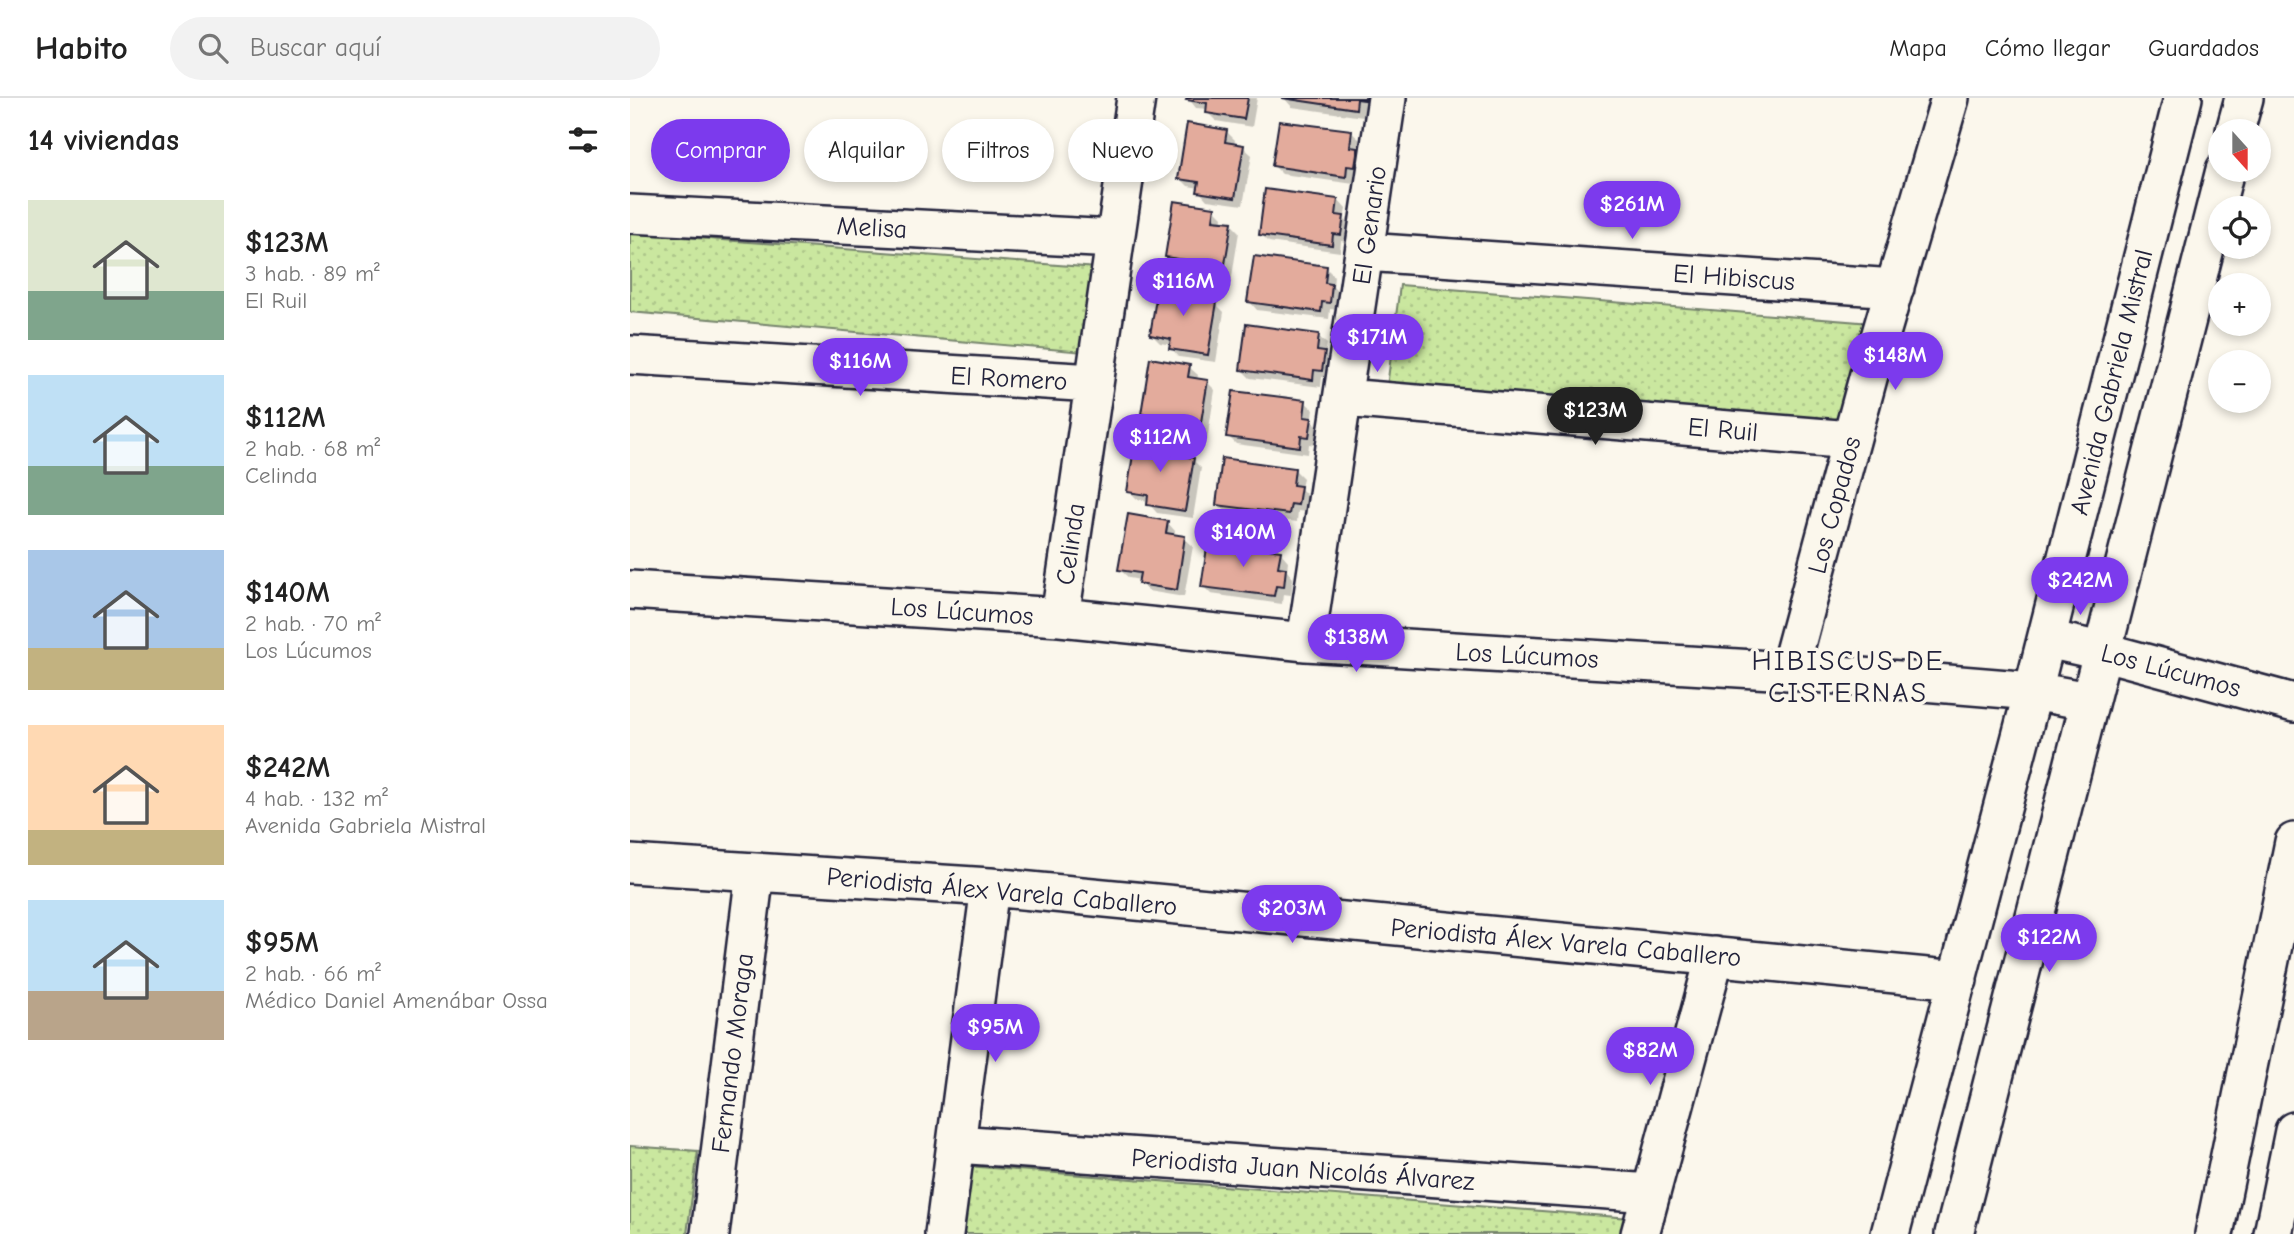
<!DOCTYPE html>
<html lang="es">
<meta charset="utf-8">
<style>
:root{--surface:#fff;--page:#f2f2f2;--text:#222;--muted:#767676;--line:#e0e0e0;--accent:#7c3aed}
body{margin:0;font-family:"Comic Neue",sans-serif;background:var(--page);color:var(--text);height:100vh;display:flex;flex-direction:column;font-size:26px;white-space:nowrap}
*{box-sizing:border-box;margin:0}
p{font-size:23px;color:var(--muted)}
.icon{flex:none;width:38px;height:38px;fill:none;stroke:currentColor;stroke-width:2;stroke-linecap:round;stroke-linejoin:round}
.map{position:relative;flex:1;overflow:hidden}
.sheet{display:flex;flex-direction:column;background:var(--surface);width:630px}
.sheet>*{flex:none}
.top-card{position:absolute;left:21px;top:21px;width:665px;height:63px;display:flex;gap:14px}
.needle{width:46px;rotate:159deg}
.fabs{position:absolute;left:1578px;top:21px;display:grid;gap:14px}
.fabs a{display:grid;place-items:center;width:63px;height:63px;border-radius:50%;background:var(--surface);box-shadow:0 4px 10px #0003;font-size:35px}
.price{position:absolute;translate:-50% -60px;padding:0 16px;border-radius:24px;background:var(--accent);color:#fff;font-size:23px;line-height:46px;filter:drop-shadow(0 2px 4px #0008)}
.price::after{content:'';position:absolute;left:50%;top:42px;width:21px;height:16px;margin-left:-10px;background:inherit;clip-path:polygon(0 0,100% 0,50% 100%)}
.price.active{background:#222;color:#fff}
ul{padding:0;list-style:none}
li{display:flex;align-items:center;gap:21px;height:175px;padding:0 28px}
li span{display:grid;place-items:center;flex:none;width:196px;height:140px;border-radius:0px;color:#555}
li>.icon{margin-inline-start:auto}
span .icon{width:84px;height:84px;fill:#fffc;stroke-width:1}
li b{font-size:30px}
h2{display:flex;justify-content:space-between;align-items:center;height:84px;padding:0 28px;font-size:30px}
.chip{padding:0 24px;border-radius:32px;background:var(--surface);box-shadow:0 4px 10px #0003;font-size:24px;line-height:63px}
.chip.active{background:var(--accent);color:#fff}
header{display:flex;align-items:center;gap:42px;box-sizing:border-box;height:98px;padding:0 35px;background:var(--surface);border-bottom:2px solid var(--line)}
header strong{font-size:33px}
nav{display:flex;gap:38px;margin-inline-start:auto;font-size:24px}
.search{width:490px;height:63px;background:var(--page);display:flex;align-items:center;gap:18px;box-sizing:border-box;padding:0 24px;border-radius:38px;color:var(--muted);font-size:26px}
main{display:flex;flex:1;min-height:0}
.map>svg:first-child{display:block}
</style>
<header>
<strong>Habito</strong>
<div class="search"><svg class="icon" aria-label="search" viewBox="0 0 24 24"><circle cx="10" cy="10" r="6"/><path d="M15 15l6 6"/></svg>Buscar aquí</div>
<nav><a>Mapa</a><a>Cómo llegar</a><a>Guardados</a></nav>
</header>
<main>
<section class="sheet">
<h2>14 viviendas<svg class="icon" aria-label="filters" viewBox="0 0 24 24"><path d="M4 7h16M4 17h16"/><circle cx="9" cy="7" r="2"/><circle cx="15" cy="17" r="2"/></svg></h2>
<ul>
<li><span style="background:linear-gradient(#dfe7d0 65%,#7fa58c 0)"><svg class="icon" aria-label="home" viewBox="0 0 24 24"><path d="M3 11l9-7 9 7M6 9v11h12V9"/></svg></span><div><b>$123M</b><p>3 hab. · 89 m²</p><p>El Ruil</p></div></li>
<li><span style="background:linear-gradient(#bfe0f5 65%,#7fa58c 0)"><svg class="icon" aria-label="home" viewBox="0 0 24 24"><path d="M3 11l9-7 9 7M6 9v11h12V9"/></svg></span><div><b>$112M</b><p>2 hab. · 68 m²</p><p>Celinda</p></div></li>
<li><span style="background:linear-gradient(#a9c7e8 70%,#c2b280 0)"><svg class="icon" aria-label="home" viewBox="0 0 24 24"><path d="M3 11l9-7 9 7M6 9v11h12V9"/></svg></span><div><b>$140M</b><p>2 hab. · 70 m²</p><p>Los Lúcumos</p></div></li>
<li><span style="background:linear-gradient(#ffd9b3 75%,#c2b280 0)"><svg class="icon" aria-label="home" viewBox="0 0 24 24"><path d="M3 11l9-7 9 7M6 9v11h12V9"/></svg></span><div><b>$242M</b><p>4 hab. · 132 m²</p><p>Avenida Gabriela Mistral</p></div></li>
<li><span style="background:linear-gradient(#bfe0f5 65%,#b9a48a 0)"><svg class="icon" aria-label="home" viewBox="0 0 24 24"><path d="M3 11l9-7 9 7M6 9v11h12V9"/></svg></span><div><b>$95M</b><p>2 hab. · 66 m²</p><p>Médico Daniel Amenábar Ossa</p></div></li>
</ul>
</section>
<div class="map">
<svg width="1664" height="1136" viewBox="0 0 1664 1136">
<defs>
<pattern id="grass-dots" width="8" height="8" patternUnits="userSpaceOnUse" patternTransform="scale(1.75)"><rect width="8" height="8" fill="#cae79f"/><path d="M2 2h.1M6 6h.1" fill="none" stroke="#adc68a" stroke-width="1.8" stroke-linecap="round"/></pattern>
</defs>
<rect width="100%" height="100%" fill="#fbf7ec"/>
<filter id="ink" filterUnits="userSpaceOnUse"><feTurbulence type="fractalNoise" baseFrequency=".0143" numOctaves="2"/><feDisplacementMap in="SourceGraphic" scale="14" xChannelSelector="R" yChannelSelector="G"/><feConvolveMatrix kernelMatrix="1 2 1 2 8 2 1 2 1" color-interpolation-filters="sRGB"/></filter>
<g filter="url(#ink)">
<!-- grass -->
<path fill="url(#grass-dots)" stroke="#76846d" stroke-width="2" d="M0,135L467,170L454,254L0,214Z
M770,187L1241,225L1216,326L757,289Z
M0,1048L68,1053L57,1136H0Z
M337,1068L1000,1120L995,1136H330Z"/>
<!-- shadow -->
<path fill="#0003" d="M558,0H627L622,29L586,23L578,15V11L566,10Z
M654,0H744L743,10L735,8L733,19L662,9Z
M596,33L605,42L604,47L613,49L622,57L613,107L577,102L569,93L570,90L558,88L550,80Z
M721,34L730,42L728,53L735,60L732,77L725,75L724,86L652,76L644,68Z
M708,102L716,111L714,121L721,128L719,145L711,143L710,154L639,144L631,136Z
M584,111L592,119L591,125L601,126L609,134L601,185L565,180L556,171L557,168L545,166L537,158Z
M696,170L704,178L703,189L710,196L708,212L700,211L699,221L627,212L619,203Z
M569,190L577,198L576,204L586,206L594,214L586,264L549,259L541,250L542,247L530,245L522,237Z
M688,238L697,246L695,257L702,264L700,280L692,279L691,289L620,280L611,271Z
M559,269L568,277L567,282L577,284L585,292L577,343L541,337L532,329L533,326L521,324L513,316Z
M675,304L684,312L682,323L689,330L686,347L679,346L678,356L606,346L598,338Z
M546,346L554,355L553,360L563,362L571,370L563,420L527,415L519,406V403L507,401L499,393Z
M665,372L673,380L671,391L678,398L676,414L668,413L667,424L596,414L588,406Z
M537,424L545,433L544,438L554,440L563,448L554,499L518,493L510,485V482L499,480L490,472Z
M650,454L658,463L657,473L663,480L661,497L653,496L652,506L581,496L573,488Z"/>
<!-- building -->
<path fill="#e3ab9c" stroke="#22223b" stroke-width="2" d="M557,0H618L614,21L576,15L577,5L556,2Z
M652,0H735V2L727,1L726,11Z
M649,23L722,32L720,49L728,50L725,69L717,68L716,79L642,68Z
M557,25L597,32L595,44L614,47L605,100L567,94L569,84L548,81Z
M635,91L708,101L706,117L714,118L711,137L703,136L702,147L629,137Z
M544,103L585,109L583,122L602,124L593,178L554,172L556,162L535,159Z
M624,158L697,168L695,185L702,186L700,205L692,204L691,214L617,204Z
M529,182L570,189L567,201L587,204L578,257L539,251L541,241L520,237Z
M616,226L689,236L687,253L695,254L692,273L684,272L683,282L610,272Z
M520,260L560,267L558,279L578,282L569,336L530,330L532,319L511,316Z
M603,293L676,302L674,319L682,320L679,339L671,338L670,349L596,339Z
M506,338L547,345L545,357L564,360L555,413L517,407L518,397L497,394Z
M592,360L665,370L663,387L671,388L668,407L661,406L659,416L586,407Z
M498,416L538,423L536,435L555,438L547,492L508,486L510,475L488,472Z
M578,443L651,453L648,469L656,470L654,489L646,488L644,498L571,489Z"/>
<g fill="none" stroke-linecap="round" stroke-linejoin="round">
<!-- minor casing -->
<g stroke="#22223b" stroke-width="42">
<path id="minor" d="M1605,33L1614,0
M0,116L485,141
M735,154L1265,190
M0,257L464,285
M714,300L1221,342
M0,492L430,519L676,544L1159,573L1403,593L1458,603
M430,519L506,0
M1417,541L1471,553L1664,605
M676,544L757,0
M1159,573L1238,280L1320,0
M0,766L360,789L1328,882
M326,1046L1021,1095
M80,1136L125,774
M314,1136L360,789
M1010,1136L1085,858
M1260,1136L1403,593L1553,0
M1324,1136L1595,72
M1584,1136L1664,744
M1643,1136L1664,1033"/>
</g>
<!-- minor -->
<use href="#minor" stroke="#fbf7ec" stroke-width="37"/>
</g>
</g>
<g text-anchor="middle" stroke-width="7" stroke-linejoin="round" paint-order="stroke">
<!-- street labels -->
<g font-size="26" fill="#22223b" stroke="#fbf7ec">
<text transform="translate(739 127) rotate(-82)" y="9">El Genario</text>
<text transform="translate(242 129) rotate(3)" y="9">Melisa</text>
<text transform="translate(1104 179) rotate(4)" y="9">El Hibiscus</text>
<text transform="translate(379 280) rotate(3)" y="9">El Romero</text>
<text transform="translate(1481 284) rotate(-76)" y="9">Avenida Gabriela Mistral</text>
<text transform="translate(1093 331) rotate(5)" y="9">El Ruil</text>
<text transform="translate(1204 407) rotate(-75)" y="9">Los Copados</text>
<text transform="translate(440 446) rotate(-82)" y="9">Celinda</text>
<text transform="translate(332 513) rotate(4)" y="9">Los Lúcumos</text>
<text transform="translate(897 557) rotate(3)" y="9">Los Lúcumos</text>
<text transform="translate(1541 572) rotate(15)" y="9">Los Lúcumos</text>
<text transform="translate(372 793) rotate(5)" y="9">Periodista Álex Varela Caballero</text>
<text transform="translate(936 844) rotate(5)" y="9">Periodista Álex Varela Caballero</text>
<text transform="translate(102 955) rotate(-83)" y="9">Fernando Moraga</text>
<text transform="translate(673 1071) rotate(4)" y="9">Periodista Juan Nicolás Álvarez</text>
</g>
<!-- neighbourhood labels -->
<g font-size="28" letter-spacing="2" fill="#22223b" stroke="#fbf7ec">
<text x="1218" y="572">HIBISCUS DE<tspan x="1218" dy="32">CISTERNAS</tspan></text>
</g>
</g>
</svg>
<div class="fabs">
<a><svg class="needle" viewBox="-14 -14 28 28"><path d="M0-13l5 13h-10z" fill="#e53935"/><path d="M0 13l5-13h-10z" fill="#767676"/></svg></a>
<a><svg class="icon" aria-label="locate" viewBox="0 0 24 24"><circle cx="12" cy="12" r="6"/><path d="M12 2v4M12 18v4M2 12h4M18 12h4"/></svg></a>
<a>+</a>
<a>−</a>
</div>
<b class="price" style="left:1002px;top:143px">$261M</b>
<b class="price" style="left:553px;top:220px">$116M</b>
<b class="price" style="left:747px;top:276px">$171M</b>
<b class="price" style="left:1265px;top:294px">$148M</b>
<b class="price" style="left:230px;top:300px">$116M</b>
<b class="price active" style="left:965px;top:349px">$123M</b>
<b class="price" style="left:530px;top:376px">$112M</b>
<b class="price" style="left:613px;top:471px">$140M</b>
<b class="price" style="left:1450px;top:519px">$242M</b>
<b class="price" style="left:726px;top:576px">$138M</b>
<b class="price" style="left:662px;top:847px">$203M</b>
<b class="price" style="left:1419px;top:876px">$122M</b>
<b class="price" style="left:365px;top:966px">$95M</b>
<b class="price" style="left:1020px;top:989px">$82M</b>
<div class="top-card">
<a class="chip active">Comprar</a>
<a class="chip">Alquilar</a>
<a class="chip">Filtros</a>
<a class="chip">Nuevo</a>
</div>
</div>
</main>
